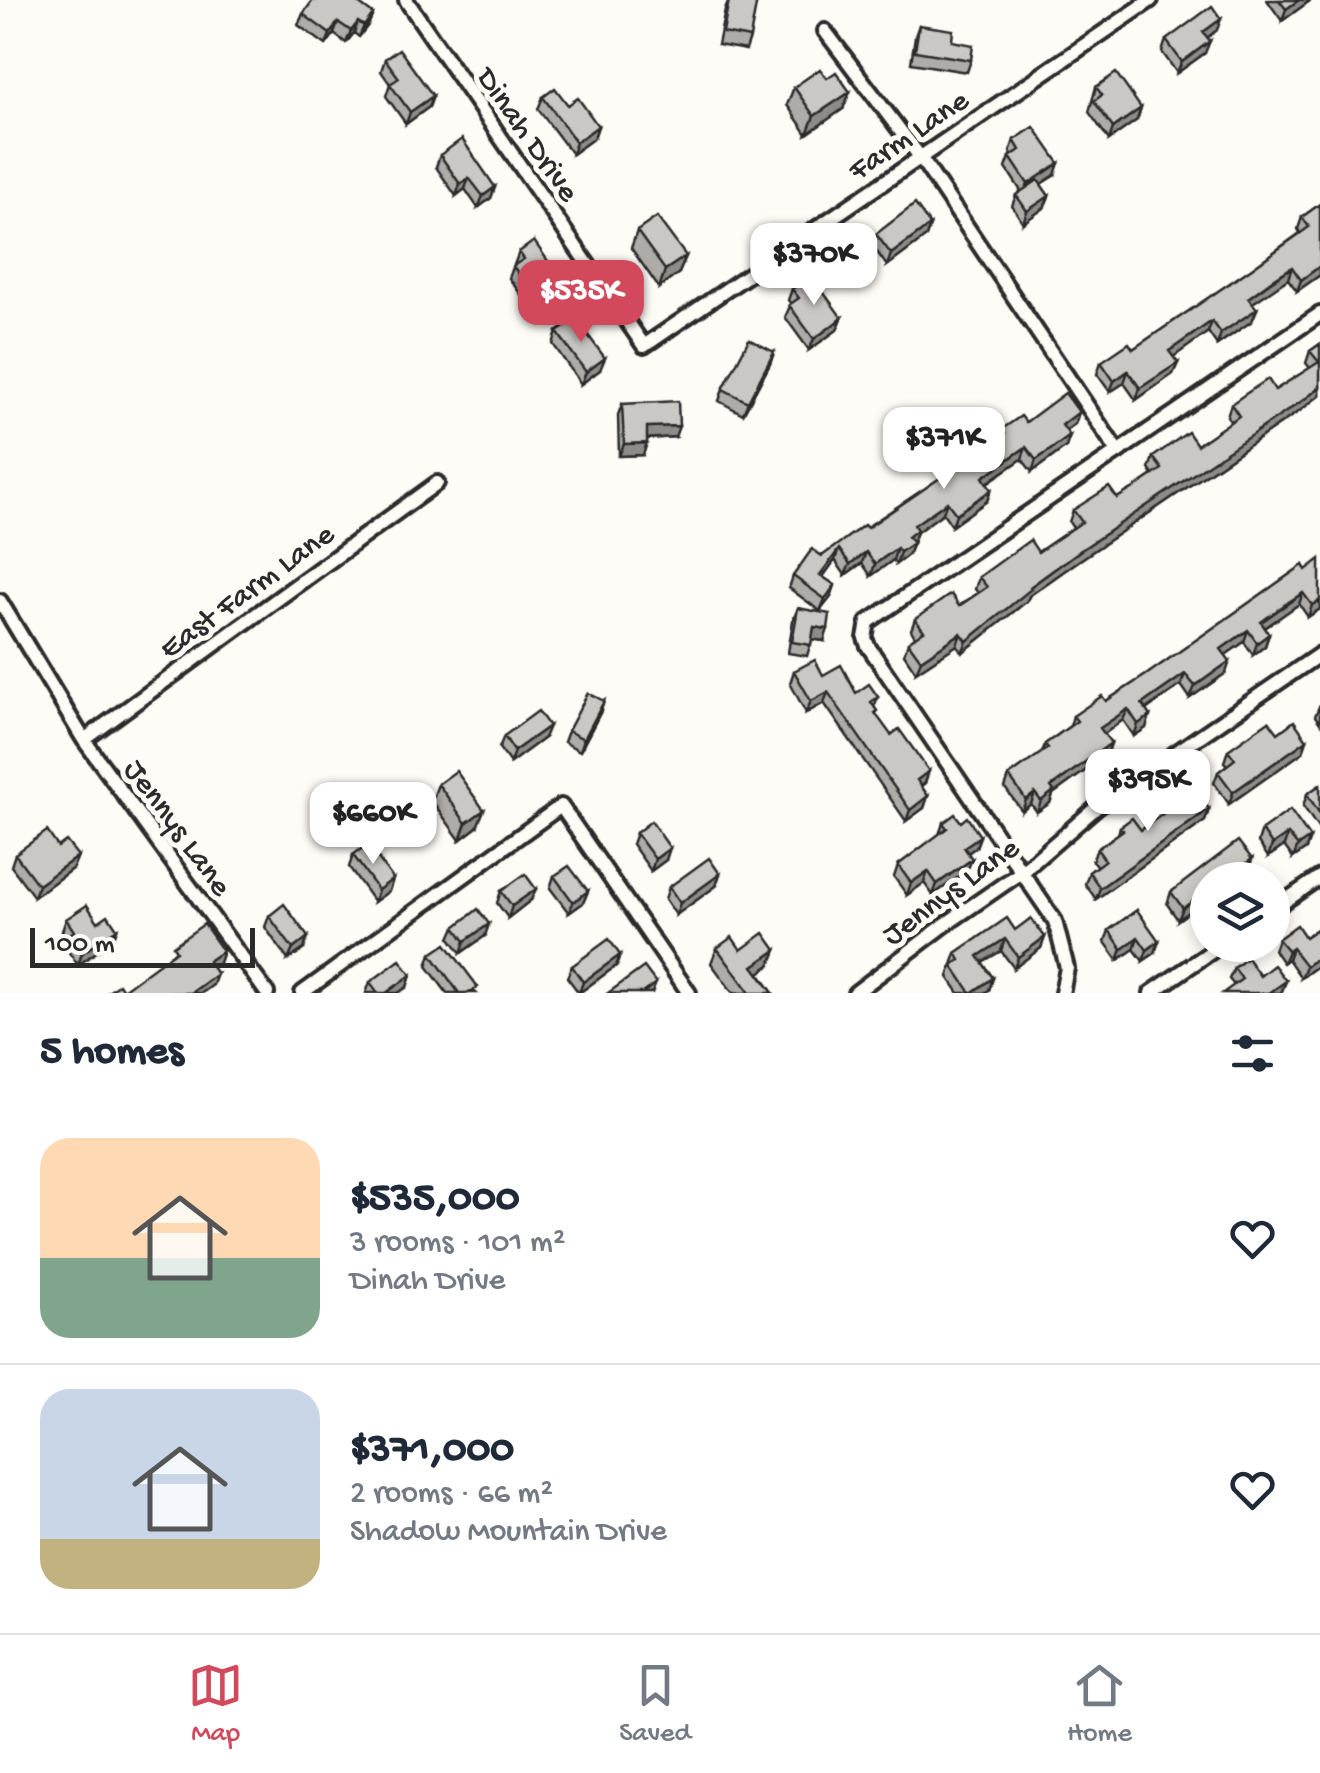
<!DOCTYPE html>
<meta charset="utf-8">
<style>
:root{--surface:#fff;--page:#f2f2f3;--text:#1f2937;--muted:#747a83;--line:#e0e1e3;--accent:#d1495b}
body{margin:0;font-family:"Gochi Hand",sans-serif;background:var(--page);color:var(--text);height:100vh;display:flex;flex-direction:column;font-size:38px;white-space:nowrap}
*{box-sizing:border-box;margin:0}
p{font-size:32px;color:var(--muted)}
.icon{flex:none;width:55px;height:55px;fill:none;stroke:currentColor;stroke-width:2;stroke-linecap:round;stroke-linejoin:round}
.map{position:relative;height:993px;overflow:hidden}
.drawer{display:flex;flex-direction:column;background:var(--surface);flex:1}
.drawer>*{flex:none}
.fabs{position:absolute;left:1190px;top:862px;display:grid;gap:20px}
.fabs a{display:grid;place-items:center;width:100px;height:100px;border-radius:50%;background:var(--surface);box-shadow:0 5px 15px #0003;font-size:50px}
.scale{position:absolute;left:30px;bottom:25px;width:225px;box-sizing:border-box;padding-left:10px;border:5px solid #2b2b2b;border-top:0;font-size:28px;line-height:35px;white-space:nowrap;color:#2b2b2b;-webkit-text-stroke:8px #fdfcf7;paint-order:stroke}
.price{position:absolute;translate:-50% -85px;padding:0 22px;border-radius:20px;background:#fff;color:#222;font-size:32px;line-height:65px;filter:drop-shadow(0 2px 5px #0008)}
.price::after{content:'';position:absolute;left:50%;top:60px;width:30px;height:22px;margin-left:-15px;background:inherit;clip-path:polygon(0 0,100% 0,50% 100%)}
.price.selected{background:var(--accent);color:#fff}
ul{padding:0;list-style:none}
li{display:flex;align-items:center;gap:30px;height:250px;padding:0 40px}
li+li{border-top:2px solid var(--line)}
li span{display:grid;place-items:center;flex:none;width:280px;height:200px;border-radius:30px;color:#555}
li>.icon{margin-inline-start:auto}
span .icon{width:120px;height:120px;fill:#fffc;stroke-width:1}
li b{font-size:42px}
h2{display:flex;justify-content:space-between;align-items:center;height:120px;padding:0 40px;font-size:42px}
.tabs{display:flex;justify-content:space-around;align-items:center;height:140px;border-top:2px solid var(--line);background:var(--surface);font-size:28px;color:var(--muted)}
.tabs a{display:grid;justify-items:center;gap:5px}
.tabs .selected{color:var(--accent)}
.map>svg:first-child{display:block}
</style>
<div class="map">
<svg width="1320" height="993" viewBox="0 0 1320 993">
<rect width="100%" height="100%" fill="#fdfcf7"/>
<filter id="ink" filterUnits="userSpaceOnUse"><feTurbulence type="fractalNoise" baseFrequency=".01" numOctaves="2"/><feDisplacementMap in="SourceGraphic" scale="20" xChannelSelector="R" yChannelSelector="G"/><feConvolveMatrix kernelMatrix="1 2 1 2 8 2 1 2 1" color-interpolation-filters="sRGB"/></filter>
<g filter="url(#ink)">
<g fill="none" stroke-linecap="round" stroke-linejoin="round">
<!-- minor casing -->
<g stroke="#2b2b2b" stroke-width="20">
<path id="minor" d="M406,0L644,346L1151,0
M825,31L920,157L1118,452
M0,601L84,740L267,993
M84,740L437,483
M1272,910L1320,877
M302,993L561,806L689,993
M855,993L946,924L1023,871L1098,806L1320,654
M1062,993L1067,968L1055,921L868,646L865,638L868,622L1320,314
M1151,993L1221,945"/>
</g>
<!-- minor -->
<use href="#minor" stroke="#fdfcf7" stroke-width="12"/>
</g>
<!-- wall -->
<path fill="#adaca9" stroke="#2b2b2b" stroke-width="2.5" d="M729,0L750,38L746,50L718,45L725,10Z
M1267,0H1311L1282,21Z
M303,14H373L368,25L359,37L354,33L346,43L334,34L326,45L298,25Z
M919,25L952,41L971,60L967,72L911,63L915,36Z
M1217,30L1207,38L1205,53L1177,73L1162,52L1166,40Z
M385,59L433,96L429,107L406,124L386,96L390,84L381,71Z
M794,87L843,109L807,134L787,105Z
M1096,87L1141,108L1137,120L1109,140L1089,112Z
M543,97L568,105L598,126L594,138L572,154L538,109Z
M1014,140L1055,175L1040,184L1049,196L1044,208L1023,223L1012,206L1016,195L1021,191L1006,168L1010,157L1012,155L1010,152Z
M440,155L495,187L491,198L478,208L465,189L456,196L436,167Z
M1320,204V275L1297,291L1288,279L1271,289L1252,303L1257,309L1252,321L1217,345L1208,332L1173,357L1178,363L1173,374L1136,400L1124,383L1110,392L1097,374L1101,362L1133,349L1252,268L1300,233L1298,229L1302,217Z
M930,225L926,237L887,266L872,245L876,234Z
M637,231L686,256L679,273L659,288L631,248Z
M519,252L560,295L534,313L509,278Z
M792,289L842,318L837,330L809,350L785,317L791,304L788,300Z
M557,332L600,370L581,384L553,344Z
M1320,344V395L1301,410L1074,564L1029,596L1027,601L962,653L957,645L916,672L904,654L908,642L915,637L911,630L915,619L959,606L978,593L975,589L979,577L1038,552L1073,528L1069,522L1073,510L1117,498L1134,488L1153,475L1149,469L1153,457L1197,445L1231,422L1227,416L1231,404L1275,390L1310,368L1306,363L1310,351Z
M774,352L770,364L743,414L719,401L723,389Z
M622,404L675,437L647,439L643,455L619,456L618,415Z
M1079,412L1075,424L1066,430V447L1032,472L1022,459L987,483L991,490L987,501L952,526L943,513L917,532L908,555L896,564L893,560L871,576L862,563L845,575L835,560L823,577L835,585L831,597L820,611L789,588L793,576L948,473L951,460L974,455L999,438L1002,429L1026,422Z
M1303,565L1320,609L1308,617L1299,604L1283,615L1265,628L1269,634L1265,646L1253,655L1244,642L1225,655L1226,673L1190,698L1181,685L1146,710V728L1134,736L1123,720L1104,734L1111,743L1107,755L1053,794L1050,803L1037,812L1031,804L1022,811L1005,788L1009,776L1042,753L1045,744L1070,726L1073,716L1106,701L1146,675Z
M798,608L824,641L812,639L807,656L788,653L793,620Z
M794,671L823,675L856,693L878,697L874,707L877,711L876,715L925,783L921,786L928,796L924,808L906,821L824,703L806,713L790,683Z
M604,701L600,713L580,751L564,742L568,731Z
M1320,704V723L1315,716Z
M1278,733L1303,752L1229,804L1214,783L1218,772L1227,765L1224,762L1228,750Z
M504,736L544,738L510,763L499,748Z
M438,784L477,827L460,840L432,801Z
M1320,785V831L1303,806L1307,794Z
M1182,789L1209,809L1205,821L1096,899L1085,884L1089,872L1097,866L1092,861L1097,849L1118,834L1120,827L1141,830L1165,812L1160,805L1164,793Z
M961,822L980,836L976,847L968,853L967,871L933,895L924,883L907,895L894,877L898,865L939,835L943,823Z
M1262,830L1310,838L1306,849L1293,858L1284,846L1268,857L1258,842Z
M636,833L666,860L651,871L632,844Z
M15,854L73,868L34,897L11,866Z
M353,855L393,879L389,891L374,902L349,867Z
M1252,859L1248,871L1240,876L1208,917L1201,921L1193,909L1178,920L1167,904L1171,892Z
M554,876L588,891L583,903L569,913L550,888Z
M716,886L676,915L665,899L669,887Z
M501,891L531,900L508,918L497,903Z
M1137,910L1155,953L1143,961L1134,949L1118,960L1105,942L1109,930Z
M269,916L304,949L288,960L265,927Z
M66,919L98,922L117,929L113,940L78,965L65,947L68,939L62,931Z
M455,927L485,936L461,953L450,938Z
M1320,927V964L1301,978L1288,959L1283,963L1274,950L1278,939L1305,937Z
M1015,930L1045,937L1041,948L1014,968L1001,951L982,962L993,978L989,990L984,993H959L948,977L956,953Z
M717,948L776,950L770,965L759,973L773,993H733L711,963Z
M431,954L476,993H447L427,966Z
M572,966H616L579,993L567,977Z
M1234,968L1286,981L1281,993L1234,985L1229,979Z
M411,975L407,987L398,993H366L370,982Z"/>
<!-- shaded-wall -->
<path fill="#8d8c89" stroke="#2b2b2b" stroke-width="2.5" d="M1299,0H1311L1282,21L1286,9Z
M373,14L368,25L359,37L364,26Z
M1221,19L1217,30L1199,44L1203,32Z
M338,22L334,34L326,45L330,34Z
M358,22L354,33L346,43L351,31Z
M1210,41L1205,53L1177,73L1182,62Z
M850,92L843,109L807,134L814,116Z
M433,96L429,107L406,124L410,112Z
M1141,108L1137,120L1109,140L1113,128Z
M598,126L594,138L572,154L576,142Z
M1059,163L1055,175L1024,195L1028,184Z
M469,178L465,189L456,196L460,184Z
M495,187L491,198L478,208L483,196Z
M1049,196L1044,208L1023,223L1027,211Z
M930,225L926,237L887,266L891,254Z
M686,256L679,273L659,288L665,270Z
M1320,266V275L1297,291L1301,280Z
M1292,267L1288,279L1244,309L1248,298Z
M564,284L560,295L534,313L539,302Z
M1257,309L1252,321L1217,345L1221,333Z
M842,318L837,330L809,350L814,339Z
M1212,321L1208,332L1165,363L1169,351Z
M774,352L770,364L743,414L748,402Z
M605,358L600,370L581,384L586,372Z
M1178,363L1173,374L1136,400L1140,388Z
M1128,371L1124,383L1110,392L1114,381Z
M1320,387V395L1301,410L1074,564L1029,596L1027,601L962,653L967,641L1030,587L1078,552Z
M1079,412L1075,424L1058,436L1062,425Z
M679,426L675,437L643,439L647,427Z
M1070,436L1066,447L1032,472L1036,460Z
M647,443L643,455L619,456L624,444Z
M1026,447L1022,459L978,489L983,477Z
M991,490L987,501L952,526L956,514Z
M947,502L943,513L917,532L913,542L904,548L914,525Z
M913,543L908,555L896,564L900,552Z
M897,548L893,560L871,576L875,564Z
M839,549L835,560L816,586L820,575Z
M866,552L862,563L845,575L850,564Z
M835,585L831,597L820,611L825,599Z
M1303,593L1299,604L1256,634L1261,622Z
M1320,600V609L1308,617L1312,605Z
M814,627L828,629L824,641L810,639Z
M1248,630L1244,642L1217,661L1221,649Z
M961,633L957,645L916,672L921,660Z
M1269,634L1265,646L1253,655L1257,643Z
M1230,661L1226,673L1190,698L1195,686Z
M1185,674L1181,685L1137,715L1142,704Z
M828,692L824,703L806,713L811,701Z
M604,701L600,713L580,751L584,739Z
M1128,709L1123,720L1096,740L1100,728Z
M1150,716L1146,728L1134,736L1138,724Z
M549,726L544,738L510,763L514,751Z
M1307,740L1303,752L1229,804L1233,792Z
M1111,743L1107,755L1053,794L1050,803L1037,812L1041,801L1051,787Z
M929,771L925,783L912,792L917,780Z
M1035,793L1031,804L1022,811L1026,800Z
M928,796L924,808L906,821L910,810Z
M1209,809L1205,821L1096,899L1100,888Z
M484,810L477,827L460,840L466,823Z
M1288,834L1284,846L1268,857L1272,845Z
M980,836L976,847L959,859L964,847Z
M1310,838L1306,849L1293,858L1298,846Z
M670,848L666,860L651,871L655,859Z
M78,856L73,868L34,897L38,885Z
M972,859L967,871L933,895L937,884Z
M1252,859L1248,871L1235,880L1236,871Z
M928,871L924,883L907,895L911,883Z
M720,874L716,886L676,915L680,903Z
M393,879L389,891L374,902L378,890Z
M536,889L531,900L508,918L512,906Z
M588,891L583,903L569,913L573,902Z
M1197,898L1193,909L1178,920L1183,908Z
M1208,908V917L1201,921L1206,910Z
M489,924L485,936L461,953L465,941Z
M117,929L113,940L78,965L82,953Z
M308,937L304,949L288,960L293,949Z
M1045,937L1041,948L1014,968L1018,957Z
M1138,937L1134,949L1118,960L1122,949Z
M1005,939L1001,951L974,967L978,956Z
M1159,941L1155,953L1143,961L1147,950Z
M1292,948L1288,959L1283,963L1288,951Z
M776,950L770,965L748,981L753,966Z
M223,951L219,963L204,973L208,961Z
M620,955L616,966L579,993L583,982Z
M1320,956V964L1301,978L1306,966Z
M217,974L213,985L202,993H191Z
M411,975L407,987L398,993H386Z
M993,978L989,990L984,993H971Z
M1286,981L1281,993H1269Z
M656,983L652,993H642Z"/>
<!-- building -->
<path fill="#c9c8c4" stroke="#2b2b2b" stroke-width="2.5" d="M313,0H354L373,14L364,26L358,22L351,31L338,22L330,34L303,14Z
M729,0H757L750,38L723,33Z
M1279,0H1299L1286,9Z
M1212,6L1221,19L1203,32L1210,41L1182,62L1166,40Z
M919,25L953,30L952,41L973,45L971,60L915,51Z
M399,49L433,96L410,112L390,84L399,78L385,59Z
M820,69L827,78L836,72L850,92L814,116L794,87Z
M1116,73L1141,108L1113,128L1094,101L1102,95L1096,87Z
M555,88L568,105L578,98L598,126L576,142L543,97Z
M1034,127L1059,163L1028,184L1010,157L1020,150L1014,140Z
M462,139L495,187L483,196L469,178L460,184L440,155Z
M1038,180L1049,196L1027,211L1016,195Z
M915,204L930,225L891,254L876,234Z
M1320,204V266L1301,280L1292,267L1275,278L1248,298L1257,309L1221,333L1212,321L1169,351L1178,363L1140,388L1128,371L1114,381L1101,362L1129,343L1133,349L1252,268L1309,227L1302,217Z
M657,217L686,256L665,270L637,231Z
M534,241L564,284L539,302L513,266L524,259L519,252Z
M811,275L842,318L814,339L789,305L799,298L792,289Z
M576,319L605,358L586,372L557,332Z
M749,339L774,352L748,402L723,389Z
M1320,344V387L1305,399L1078,552L1030,587L1031,589L967,641L961,633L921,660L908,642L924,631L915,619L951,594L959,606L987,587L979,577L1030,540L1038,552L1082,522L1073,510L1109,487L1117,498L1134,488L1162,469L1153,457L1188,432L1197,445L1239,416L1231,404L1244,395L1268,379L1275,390L1319,362L1310,351Z
M1065,393L1079,412L1062,425L1070,436L1036,460L1026,447L1010,458L983,477L991,490L956,514L947,502L914,525L917,530L908,537L913,543L900,552L897,548L875,564L866,552L850,564L839,549L820,575L835,585L825,599L793,576L812,549L822,556L864,525L867,528L956,467L951,460L968,448L974,455L1005,434L1002,429L1021,416L1026,422Z
M678,401L679,426L647,427V443L624,444L622,404Z
M1320,559V600L1312,605L1303,593L1287,603L1261,622L1269,634L1257,643L1248,630L1221,649L1230,661L1195,686L1185,674L1142,704L1150,716L1138,724L1128,709L1100,728L1111,743L1051,787L1054,791L1041,801L1035,793L1026,800L1009,776L1048,748L1045,744L1077,721L1073,716L1102,696L1106,701L1146,675L1303,565L1306,570Z
M798,608L830,614L828,629L814,627L811,645L792,642Z
M815,660L823,675L841,665L856,693L869,684L878,697L871,702L877,711L875,713L891,735L899,729L929,771L917,780L928,796L910,810L828,692L811,701L794,671Z
M588,693L604,701L584,739L568,731Z
M538,711L549,726L514,751L504,736Z
M1269,721L1278,733L1294,721L1307,740L1233,792L1218,772L1235,759L1228,750Z
M456,771L484,810L466,823L438,784Z
M1178,783L1182,789L1190,783L1209,809L1100,888L1089,872L1105,860L1097,849L1123,830L1120,827L1132,818L1141,830L1173,806L1164,793Z
M1320,785V814L1307,794Z
M1290,810L1310,838L1298,846L1288,834L1272,845L1262,830Z
M955,814L961,822L967,817L980,836L964,847L972,859L937,884L928,871L911,883L898,865L947,828L943,823Z
M651,821L670,848L655,859L636,833Z
M47,831L58,847L66,841L78,856L38,885L15,854Z
M1238,841L1252,859L1236,871L1242,880H1208V908L1206,910L1197,898L1183,908L1171,892Z
M368,844L393,879L378,890L353,855Z
M709,858L720,874L680,903L669,887Z
M569,866L588,891L573,902L554,876Z
M525,874L536,889L512,906L501,891Z
M284,904L308,937L293,949L269,916Z
M87,905L98,922L108,915L117,929L82,953L69,935L74,931L66,919Z
M478,909L489,924L465,941L455,927Z
M1137,910L1159,941L1147,950L1138,937L1122,949L1109,930Z
M1007,918L1015,930L1031,918L1045,937L1018,957L1005,939L978,956L993,978L971,993L952,965L960,960L956,953Z
M204,924L223,951L208,961L217,974L191,993H107L119,984L123,990L176,951L173,946Z
M1297,925L1305,937L1320,927V956L1306,966L1292,948L1288,951L1278,939Z
M764,933L776,950L753,966L773,993H750L717,948L732,937L741,950Z
M609,939L620,955L583,982L572,966Z
M446,944L478,987L469,993H459L431,954Z
M1247,958L1260,976L1274,965L1286,981L1269,993H1223L1242,979L1234,968Z
M400,960L411,975L386,993H378L370,982Z
M644,967L656,983L642,993H608Z"/>
</g>
<g text-anchor="middle" stroke-width="10" stroke-linejoin="round" paint-order="stroke">
<!-- street labels -->
<g font-size="32" fill="#2b2b2b" stroke="#fdfcf7">
<text transform="translate(530 133) rotate(55)" y="11">Dinah Drive</text>
<text transform="translate(907 133) rotate(-34)" y="11">Farm Lane</text>
<text transform="translate(245 589) rotate(-36)" y="11">East Farm Lane</text>
<text transform="translate(180 826) rotate(54)" y="11">Jennys Lane</text>
<text transform="translate(949 889) rotate(-36)" y="11">Jennys Lane</text>
</g>
</g>
</svg>
<div class="fabs">
<a><svg class="icon" aria-label="layers" viewBox="0 0 24 24"><path d="M12 4l9 5-9 5-9-5zM3 14l9 5 9-5"/></svg></a>
</div>
<div class="scale">100 m</div>
<b class="price" style="left:814px;top:308px">$370K</b>
<b class="price selected" style="left:581px;top:345px">$535K</b>
<b class="price" style="left:944px;top:492px">$371K</b>
<b class="price" style="left:1148px;top:834px">$395K</b>
<b class="price" style="left:373px;top:867px">$660K</b>
</div>
<section class="drawer">
<h2>5 homes<svg class="icon" aria-label="filters" viewBox="0 0 24 24"><path d="M4 7h16M4 17h16"/><circle cx="9" cy="7" r="2"/><circle cx="15" cy="17" r="2"/></svg></h2>
<ul>
<li><span style="background:linear-gradient(#ffd9b3 60%,#7fa58c 0)"><svg class="icon" aria-label="home" viewBox="0 0 24 24"><path d="M3 11l9-7 9 7M6 9v11h12V9"/></svg></span><div><b>$535,000</b><p>3 rooms · 101 m²</p><p>Dinah Drive</p></div><svg class="icon" aria-label="heart" viewBox="0 0 24 24"><path d="M12 20l-8-8c-3-5 5-10 8-4 3-6 11-1 8 4z"/></svg></li>
<li><span style="background:linear-gradient(#c9d6e8 75%,#c2b280 0)"><svg class="icon" aria-label="home" viewBox="0 0 24 24"><path d="M3 11l9-7 9 7M6 9v11h12V9"/></svg></span><div><b>$371,000</b><p>2 rooms · 66 m²</p><p>Shadow Mountain Drive</p></div><svg class="icon" aria-label="heart" viewBox="0 0 24 24"><path d="M12 20l-8-8c-3-5 5-10 8-4 3-6 11-1 8 4z"/></svg></li>
</ul>
</section>
<nav class="tabs">
<a class="selected"><svg class="icon" aria-label="map" viewBox="0 0 24 24"><path d="M3 6l6-2 6 2 6-2v14l-6 2-6-2-6 2zM9 4v14M15 6v14"/></svg>Map</a>
<a><svg class="icon" aria-label="saved" viewBox="0 0 24 24"><path d="M7 4h10v16l-5-4-5 4z"/></svg>Saved</a>
<a><svg class="icon" aria-label="home" viewBox="0 0 24 24"><path d="M3 11l9-7 9 7M6 9v11h12V9"/></svg>Home</a>
</nav>
